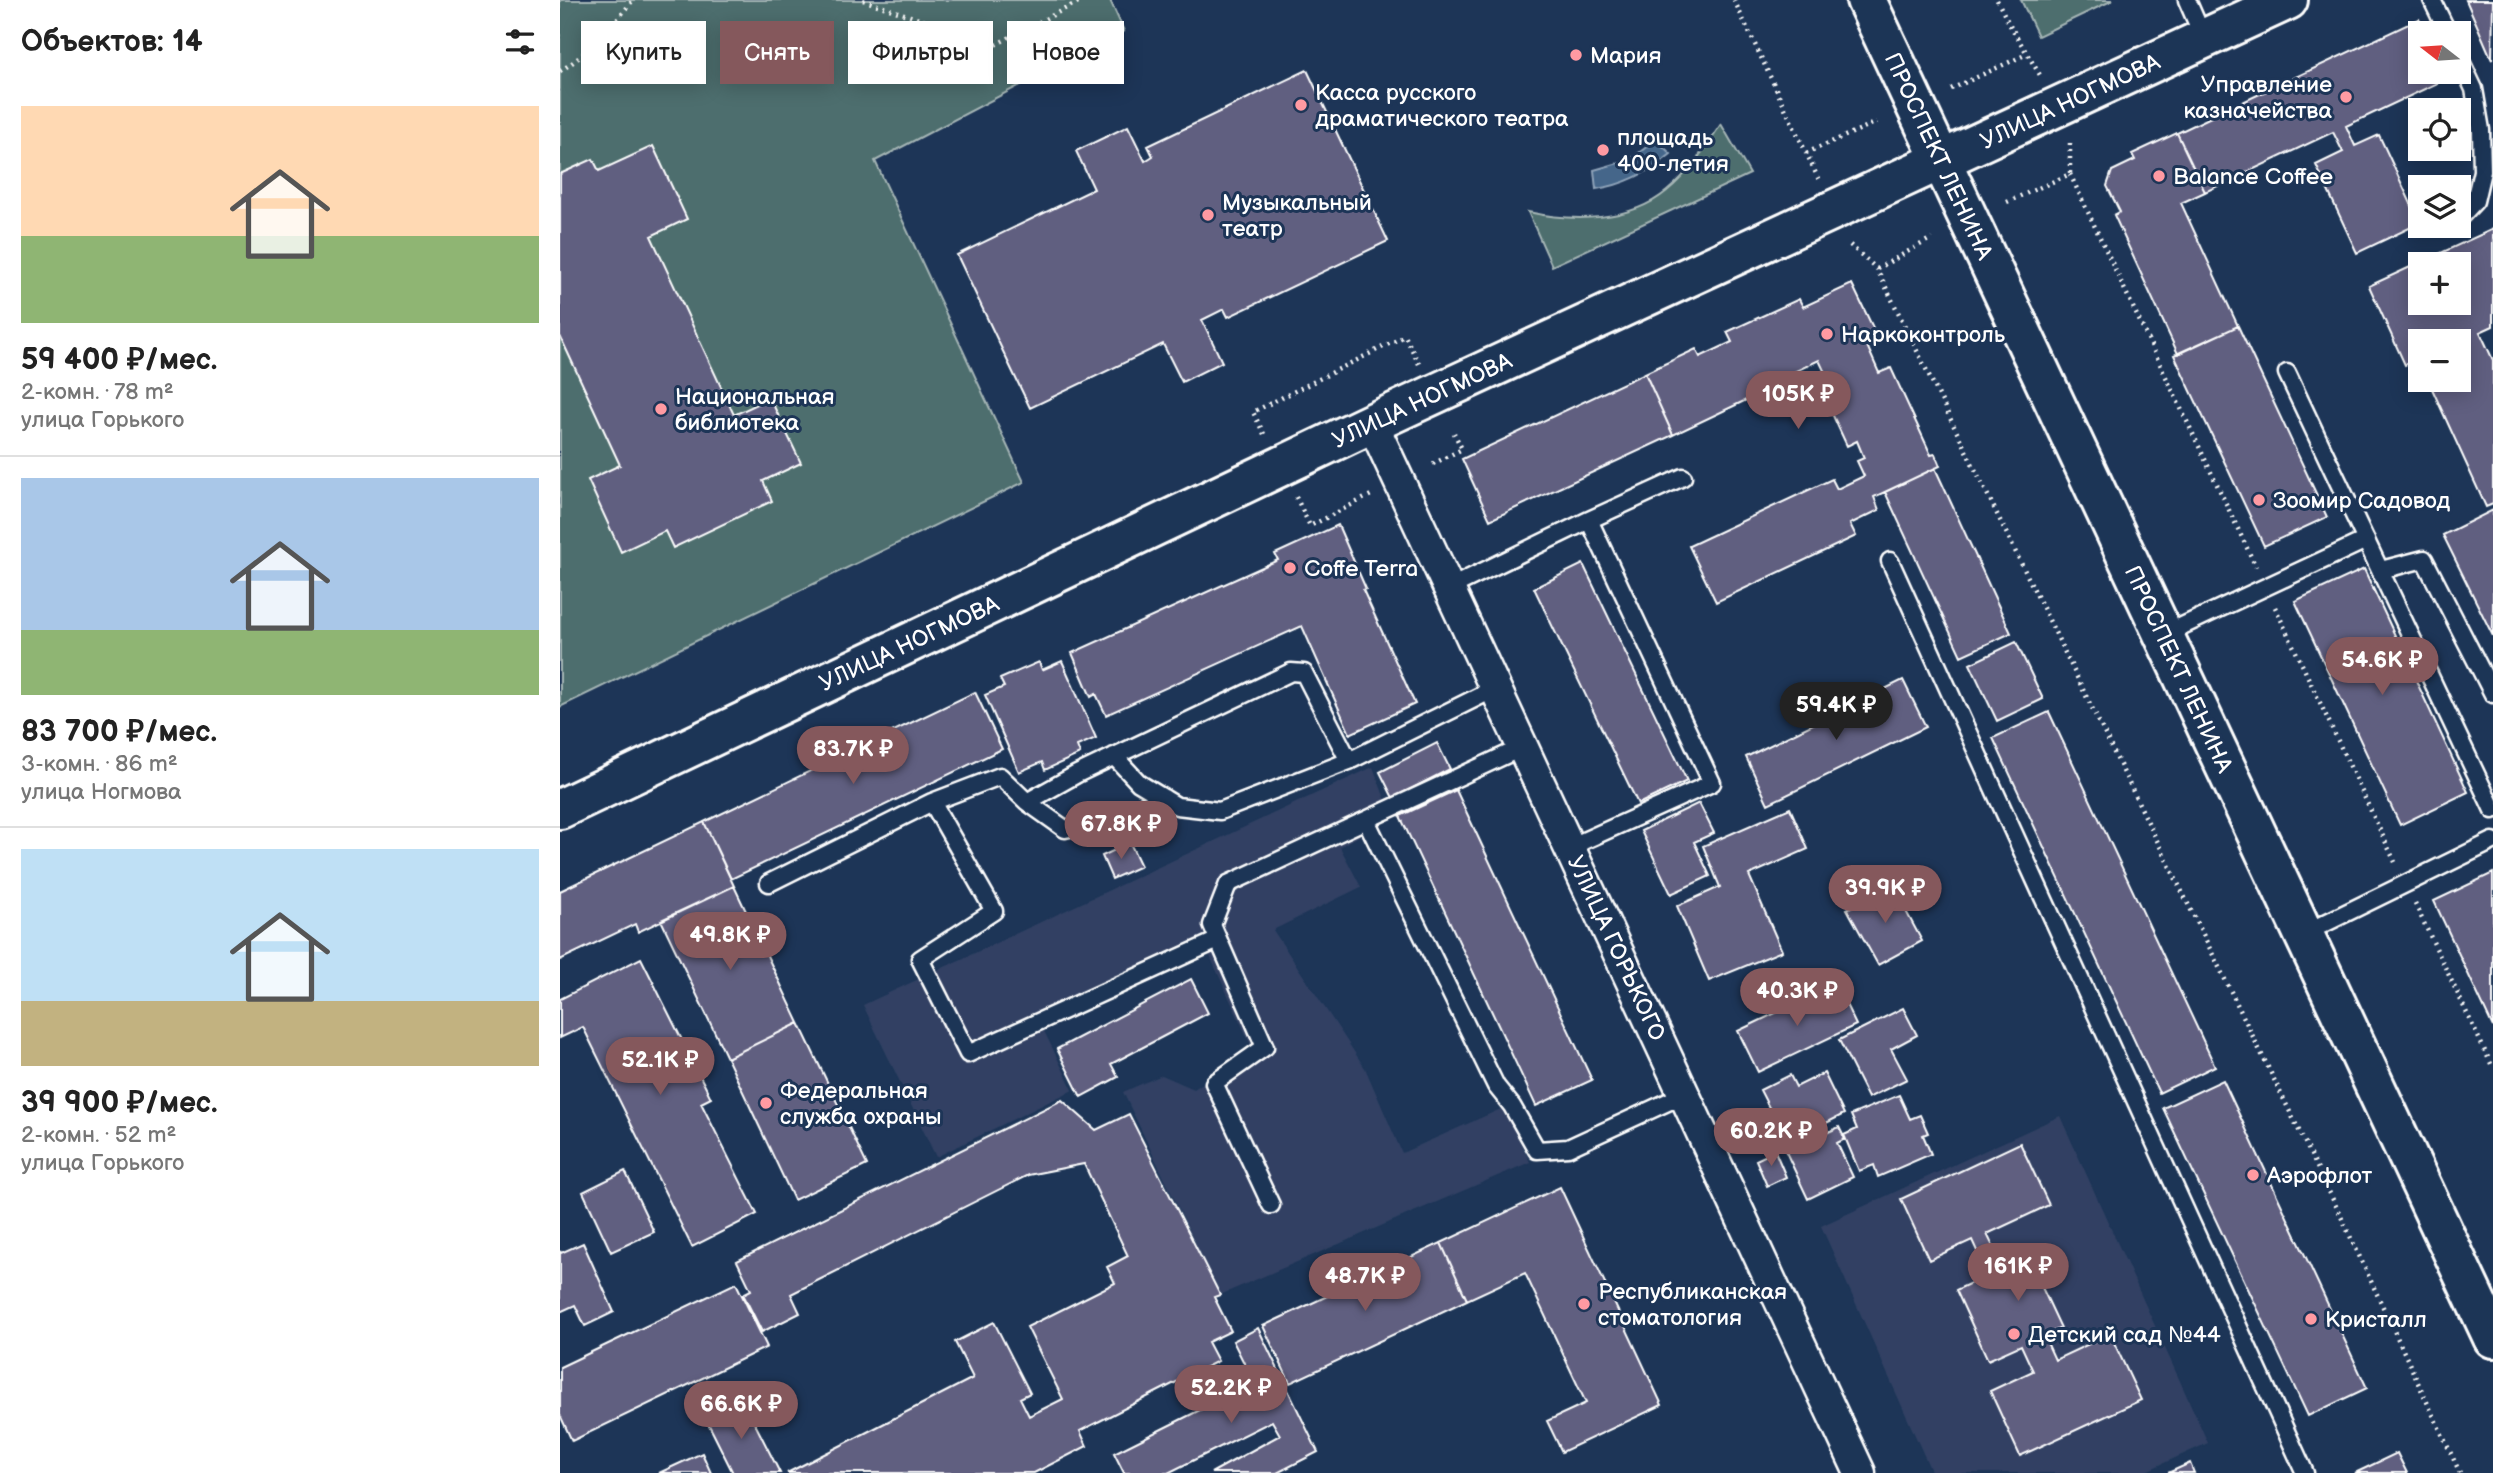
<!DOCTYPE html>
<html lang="ru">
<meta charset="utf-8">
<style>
:root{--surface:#fff;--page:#f2f2f2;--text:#222;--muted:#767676;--line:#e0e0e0;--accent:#85585c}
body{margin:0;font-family:"Balsamiq Sans",sans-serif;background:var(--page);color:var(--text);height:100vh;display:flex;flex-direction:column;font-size:26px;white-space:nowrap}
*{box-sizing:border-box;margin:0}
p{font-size:23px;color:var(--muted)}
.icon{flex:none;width:38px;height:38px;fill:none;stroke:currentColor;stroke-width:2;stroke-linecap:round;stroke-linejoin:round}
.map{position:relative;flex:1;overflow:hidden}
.sheet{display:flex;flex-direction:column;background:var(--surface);width:560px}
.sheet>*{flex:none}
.guide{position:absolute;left:21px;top:21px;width:665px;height:63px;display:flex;gap:14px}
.needle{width:46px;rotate:287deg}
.buttons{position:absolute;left:1848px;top:21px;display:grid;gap:14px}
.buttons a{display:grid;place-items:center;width:63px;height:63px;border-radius:0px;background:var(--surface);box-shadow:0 4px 18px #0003;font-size:35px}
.price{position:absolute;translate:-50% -60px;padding:0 16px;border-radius:24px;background:var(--accent);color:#fff;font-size:23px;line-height:46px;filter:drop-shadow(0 2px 4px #0008)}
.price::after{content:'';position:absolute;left:50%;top:42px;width:21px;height:16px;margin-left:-10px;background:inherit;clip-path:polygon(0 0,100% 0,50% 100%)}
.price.active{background:#222;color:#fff}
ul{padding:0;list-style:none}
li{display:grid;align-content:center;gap:14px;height:371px;padding:0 21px}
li+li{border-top:2px solid var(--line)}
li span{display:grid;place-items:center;height:217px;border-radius:0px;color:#555}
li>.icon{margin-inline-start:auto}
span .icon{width:126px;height:126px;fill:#fffc;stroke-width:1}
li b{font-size:30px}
h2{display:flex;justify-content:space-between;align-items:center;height:84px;padding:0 21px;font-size:30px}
.chip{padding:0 24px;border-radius:0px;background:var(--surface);box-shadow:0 4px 18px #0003;font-size:24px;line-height:63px}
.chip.active{background:var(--accent);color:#fff}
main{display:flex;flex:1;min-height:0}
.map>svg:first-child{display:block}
</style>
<main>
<section class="sheet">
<h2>Объектов: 14<svg class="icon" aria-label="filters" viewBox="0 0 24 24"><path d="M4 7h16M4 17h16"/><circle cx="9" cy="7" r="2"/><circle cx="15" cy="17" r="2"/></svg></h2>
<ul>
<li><span style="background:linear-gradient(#ffd9b3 60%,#8fb573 0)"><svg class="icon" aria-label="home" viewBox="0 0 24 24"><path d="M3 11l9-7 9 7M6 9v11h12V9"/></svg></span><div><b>59 400 ₽/мес.</b><p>2-комн. · 78 m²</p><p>улица Горького</p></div></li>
<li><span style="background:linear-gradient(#a9c7e8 70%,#8fb573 0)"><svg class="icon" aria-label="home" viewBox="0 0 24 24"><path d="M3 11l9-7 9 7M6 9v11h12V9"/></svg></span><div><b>83 700 ₽/мес.</b><p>3-комн. · 86 m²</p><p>улица Ногмова</p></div></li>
<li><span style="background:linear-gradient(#bfe0f5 70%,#c2b280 0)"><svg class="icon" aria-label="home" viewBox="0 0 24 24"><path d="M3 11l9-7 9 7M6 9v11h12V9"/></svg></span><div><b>39 900 ₽/мес.</b><p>2-комн. · 52 m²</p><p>улица Горького</p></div></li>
</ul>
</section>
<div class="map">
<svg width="1933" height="1473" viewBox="0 0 1933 1473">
<rect width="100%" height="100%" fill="#1d3557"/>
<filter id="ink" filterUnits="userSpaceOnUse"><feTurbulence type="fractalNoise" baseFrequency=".0143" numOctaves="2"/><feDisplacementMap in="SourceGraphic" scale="14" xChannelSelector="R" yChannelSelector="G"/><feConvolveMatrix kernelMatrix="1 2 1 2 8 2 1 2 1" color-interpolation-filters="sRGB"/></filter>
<g filter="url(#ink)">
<!-- built -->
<path fill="#314163" d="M813,767L832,817L780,847L801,887L713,930L805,1068L842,1153L943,1108L970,1162L660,1295L563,1092L602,1075L634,1089L693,1050L649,954L483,1029L513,1090L376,1157L303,1005Z
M1500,1116L1648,1443L1582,1473H1372L1261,1226Z"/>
<!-- green -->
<path fill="#4d6e6e" stroke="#a6b6b6" stroke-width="2" d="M0,0H550L564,31L315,161L464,482L0,707Z
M1461,0H1553L1478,36Z
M1161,124L1190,174L992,266L968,212C1013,222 1070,222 1107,191C1130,172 1145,148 1161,124Z"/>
<!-- water -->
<path fill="#44668a" stroke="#8fa3b9" stroke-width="2" d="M1096,140L1111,154C1088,173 1065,185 1036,189L1034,170L1069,160Z"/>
<!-- building -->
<path fill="#605e80" stroke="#fff" stroke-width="2" fill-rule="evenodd" d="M1906,0H1933L1932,60Z
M1859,19L1865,33H1860V72H1883L1886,79L1786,126L1795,146L1819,135L1860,223L1797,253L1756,165L1783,152L1773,132L1645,192L1617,133Z
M747,70L828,241L668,317L664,309L642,320L662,362L622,382L603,344L470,408L397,255L534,189L516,151L568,126L585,161L593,156L588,146Z
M1617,133L1645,192L1621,203L1678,326L1618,354L1554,215L1560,212L1547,186L1552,171L1575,160L1572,154Z
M93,146L127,219L91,236L174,415L210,398L241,463L203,481L212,501L113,548L105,531L61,552L28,480L60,465L0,336V174L33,159L39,171Z
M1933,229V326L1920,332L1933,360V504L1926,507L1868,380H1899V341H1860V363L1858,359L1845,365L1809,286ZM1860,264H1899V303H1860Z
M1292,284L1316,334L1304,339L1319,373L1331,368L1371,455L1375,454L1380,466L1314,497L1319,510L1290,524L1296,536L1156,602L1129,546L1272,479L1277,489L1304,476L1297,461L1304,458L1297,441L1287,446L1262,392L1272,387L1259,360L1198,389L1201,393L1113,435L1085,373L1136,349L1140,357L1172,342L1167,332L1239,299L1243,307Z
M1678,326L1767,517L1704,546L1614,355Z
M1085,373L1113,435L930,520L902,459Z
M1375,468L1451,633L1401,656L1325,492Z
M1933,510V636L1883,535Z
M778,525L806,589L803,590L855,704L790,734L742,626L546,715L536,694L531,697L512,653L718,560L715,554Z
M1023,564L1127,781L1078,804L974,588Z
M1804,569L1908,792L1840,825L1735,601Z
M1456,642L1483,699L1437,721L1410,664Z
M502,661L536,738L517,746L520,754L485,770L482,762L459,772L425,695L444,687L440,679L479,662L482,670Z
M1343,680L1366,727L1208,804L1186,757Z
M415,692L442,749L171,879L144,822Z
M1489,712L1655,1066L1599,1093L1433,738Z
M877,743L890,769L833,798L820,772Z
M896,790L1032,1080L976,1106L840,816Z
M1139,803L1154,833L1134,842L1150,876L1111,894L1081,831Z
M1230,808L1248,849L1189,875L1222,951L1149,981L1117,906L1160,887L1143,846Z
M144,822L174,886L78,932L75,924L0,960V891Z
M570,843L581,866L552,879L542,856Z
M1933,873V1027L1874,901Z
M1332,885L1362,941L1318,965L1287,909Z
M174,886L239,1023L167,1058L101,920Z
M81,958L151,1098L141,1103L197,1214L132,1247L23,1027L0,1038V999Z
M631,979L648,1013L551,1064L558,1077L521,1097L497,1049Z
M1276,984L1296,1025L1198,1072L1178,1031Z
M1343,1008L1357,1035L1331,1049L1347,1079L1308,1098L1279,1040Z
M239,1023L307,1165L234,1200L167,1058Z
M1264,1073L1284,1114L1227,1143L1200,1090L1230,1075L1236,1087Z
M1663,1080L1807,1388L1748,1416L1603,1108Z
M1339,1095L1350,1119L1360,1115L1368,1133L1363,1135L1371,1154L1318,1177L1314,1165L1299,1171L1284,1135L1297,1129L1291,1115Z
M502,1100L536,1130L569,1114L660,1295L654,1297L671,1331L648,1342L658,1361L520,1431L527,1446L474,1473H227L413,1378L395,1342L434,1322L470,1393L460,1398L469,1416L503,1399L467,1327L555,1283L547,1267L568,1256L524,1164L468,1175L231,1294L240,1313L202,1332L183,1294L191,1290L177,1261Z
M1279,1127L1285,1139L1277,1143L1293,1177L1248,1199L1226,1152Z
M1460,1143L1489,1205L1427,1234L1440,1261L1464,1249L1501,1328L1484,1336L1495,1360L1550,1334L1581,1400L1460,1456L1430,1391L1473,1371L1461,1345L1428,1360L1396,1290L1428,1275L1412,1240L1369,1260L1341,1199Z
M1215,1151L1226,1177L1207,1186L1196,1160Z
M65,1171L94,1232L51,1252L23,1192Z
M1000,1187L1102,1405L1002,1452L987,1421L1026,1403L965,1273L907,1300L881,1243Z
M23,1243L54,1312L25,1326L15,1305L0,1312V1251L1,1253Z
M881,1243L907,1300L730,1383L703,1326Z
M176,1283L207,1347L12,1441L0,1415V1367Z
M698,1328L758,1452L717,1473H651L720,1435L712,1421L608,1473H564L554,1453L694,1383L673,1341Z
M165,1404L169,1412L185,1404L220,1473H173L144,1415Z
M142,1453L151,1473H99Z
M1837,1453L1847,1473H1795Z
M1630,1463L1634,1473H1608Z"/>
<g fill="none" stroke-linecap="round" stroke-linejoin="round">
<!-- service casing -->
<g stroke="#fff" stroke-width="21">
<path id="service" d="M1627,0L1644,39
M1872,0L1888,33
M1899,57L1914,89L1921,130L1922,171L1915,201L1899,218
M1727,373L1933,810
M1029,520L1123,477
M1330,561L1745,1473
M1821,570L1864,559L1933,694
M889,588L1029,520L1152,783L1010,847
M1603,635L1806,540
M554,756L579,783L617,806L660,811L789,761
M467,802L505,829L555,818L604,798
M806,820L936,1086L952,1106L977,1150L1008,1148L1125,1094
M209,883L372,802
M1743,934L1933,841
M658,940L408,1054L360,959L434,911L372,802L440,776L467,802L517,774L731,672L744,673L789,761L936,688
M711,1205L654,1083L705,1047L652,925L668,884L963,747"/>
</g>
<!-- minor casing -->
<g stroke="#fff" stroke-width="35">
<path id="minor" d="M812,423L1300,1473"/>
</g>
<!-- tertiary casing -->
<g stroke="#fff" stroke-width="44">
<path id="tertiary" d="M0,809L812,423L1728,0"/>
</g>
<!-- secondary casing -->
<g stroke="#fff" stroke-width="44">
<path id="secondary" d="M1306,0L1933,1338"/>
</g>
<!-- path -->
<path stroke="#fff" stroke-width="4.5" stroke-dasharray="2 5" stroke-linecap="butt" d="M303,0L435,45L522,0
M1174,0L1259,180
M1437,0L1448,22L1480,75
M0,71C29,53 52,27 73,0
M1391,89L1467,54
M1246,153L1317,122
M1510,174L1696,567
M1447,202L1510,174V142
M1290,245L1317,269L1778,1210L1900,1473
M1317,269L1372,238
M704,434L693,412L845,336L859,364
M873,464L902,449L894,433
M736,497L750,526L811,495
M1715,607L1835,862
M1855,904L1933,1068"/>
<!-- service -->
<use href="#service" stroke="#1d3557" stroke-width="16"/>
<!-- minor -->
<use href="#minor" stroke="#1d3557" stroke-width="30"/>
<!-- tertiary -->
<use href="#tertiary" stroke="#1d3557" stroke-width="38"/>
<!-- secondary -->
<use href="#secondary" stroke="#1d3557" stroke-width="38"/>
</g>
</g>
<!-- markers -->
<g fill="#ff9aa2" stroke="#1d3557" stroke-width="2.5">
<circle cx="1016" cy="55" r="7"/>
<circle cx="1786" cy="97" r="7"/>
<circle cx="741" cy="105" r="7"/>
<circle cx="1043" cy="150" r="7"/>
<circle cx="1599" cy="176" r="7"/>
<circle cx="648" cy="215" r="7"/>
<circle cx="1267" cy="334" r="7"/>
<circle cx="101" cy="409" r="7"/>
<circle cx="1699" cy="500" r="7"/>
<circle cx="730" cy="568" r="7"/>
<circle cx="206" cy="1103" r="7"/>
<circle cx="1693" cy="1175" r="7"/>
<circle cx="1024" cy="1304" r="7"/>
<circle cx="1751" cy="1319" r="7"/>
<circle cx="1454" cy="1334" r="7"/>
</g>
<g text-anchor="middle" stroke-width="6" stroke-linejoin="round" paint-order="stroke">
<!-- poi labels -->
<g font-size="23" fill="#fff" stroke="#1d3557" text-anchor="start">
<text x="1030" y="63">Мария</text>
<text x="1772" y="92" text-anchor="end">Управление<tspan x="1772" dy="26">казначейства</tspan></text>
<text x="755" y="100">Касса русского<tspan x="755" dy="26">драматического театра</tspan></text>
<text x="1057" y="145">площадь<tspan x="1057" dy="26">400-летия</tspan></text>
<text x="1613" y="184">Balance Coffee</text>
<text x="662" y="210">Музыкальный<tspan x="662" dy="26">театр</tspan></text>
<text x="1281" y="342">Наркоконтроль</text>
<text x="115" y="404">Национальная<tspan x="115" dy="26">библиотека</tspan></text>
<text x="1713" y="508">Зоомир Садовод</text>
<text x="744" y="576">Coffe Terra</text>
<text x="220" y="1098">Федеральная<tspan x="220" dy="26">служба охраны</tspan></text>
<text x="1707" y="1183">Аэрофлот</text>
<text x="1038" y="1299">Республиканская<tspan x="1038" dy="26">стоматология</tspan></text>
<text x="1765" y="1327">Кристалл</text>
<text x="1468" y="1342">Детский сад №44</text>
</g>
<!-- street labels -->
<g font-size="23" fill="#fff" stroke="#1d3557">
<text transform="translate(1510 101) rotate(-25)" y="8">УЛИЦА НОГМОВА</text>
<text transform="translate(1379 156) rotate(65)" y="8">ПРОСПЕКТ ЛЕНИНА</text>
<text transform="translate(862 400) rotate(-25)" y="8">УЛИЦА НОГМОВА</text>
<text transform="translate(349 643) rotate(-25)" y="8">УЛИЦА НОГМОВА</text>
<text transform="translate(1619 669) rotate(65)" y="8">ПРОСПЕКТ ЛЕНИНА</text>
<text transform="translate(1057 948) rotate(65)" y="8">УЛИЦА ГОРЬКОГО</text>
</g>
</g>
</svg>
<div class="buttons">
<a><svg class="needle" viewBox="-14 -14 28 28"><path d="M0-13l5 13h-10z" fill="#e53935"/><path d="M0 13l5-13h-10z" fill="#767676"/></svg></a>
<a><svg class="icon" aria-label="locate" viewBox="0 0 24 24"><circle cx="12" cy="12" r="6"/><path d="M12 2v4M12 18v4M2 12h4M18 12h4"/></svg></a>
<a><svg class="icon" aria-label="layers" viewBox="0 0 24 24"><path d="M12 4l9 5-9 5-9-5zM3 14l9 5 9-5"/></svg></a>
<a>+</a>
<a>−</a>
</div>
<b class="price" style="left:1238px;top:431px">105K ₽</b>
<b class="price" style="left:1822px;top:697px">54.6K ₽</b>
<b class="price active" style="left:1276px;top:742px">59.4K ₽</b>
<b class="price" style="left:293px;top:786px">83.7K ₽</b>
<b class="price" style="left:561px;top:861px">67.8K ₽</b>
<b class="price" style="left:1325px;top:925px">39.9K ₽</b>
<b class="price" style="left:170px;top:972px">49.8K ₽</b>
<b class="price" style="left:1237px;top:1028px">40.3K ₽</b>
<b class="price" style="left:100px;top:1097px">52.1K ₽</b>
<b class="price" style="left:1211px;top:1168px">60.2K ₽</b>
<b class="price" style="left:1458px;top:1303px">161K ₽</b>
<b class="price" style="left:805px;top:1313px">48.7K ₽</b>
<b class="price" style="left:671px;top:1425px">52.2K ₽</b>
<b class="price" style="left:181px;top:1441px">66.6K ₽</b>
<div class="guide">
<a class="chip">Купить</a>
<a class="chip active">Снять</a>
<a class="chip">Фильтры</a>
<a class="chip">Новое</a>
</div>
</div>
</main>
